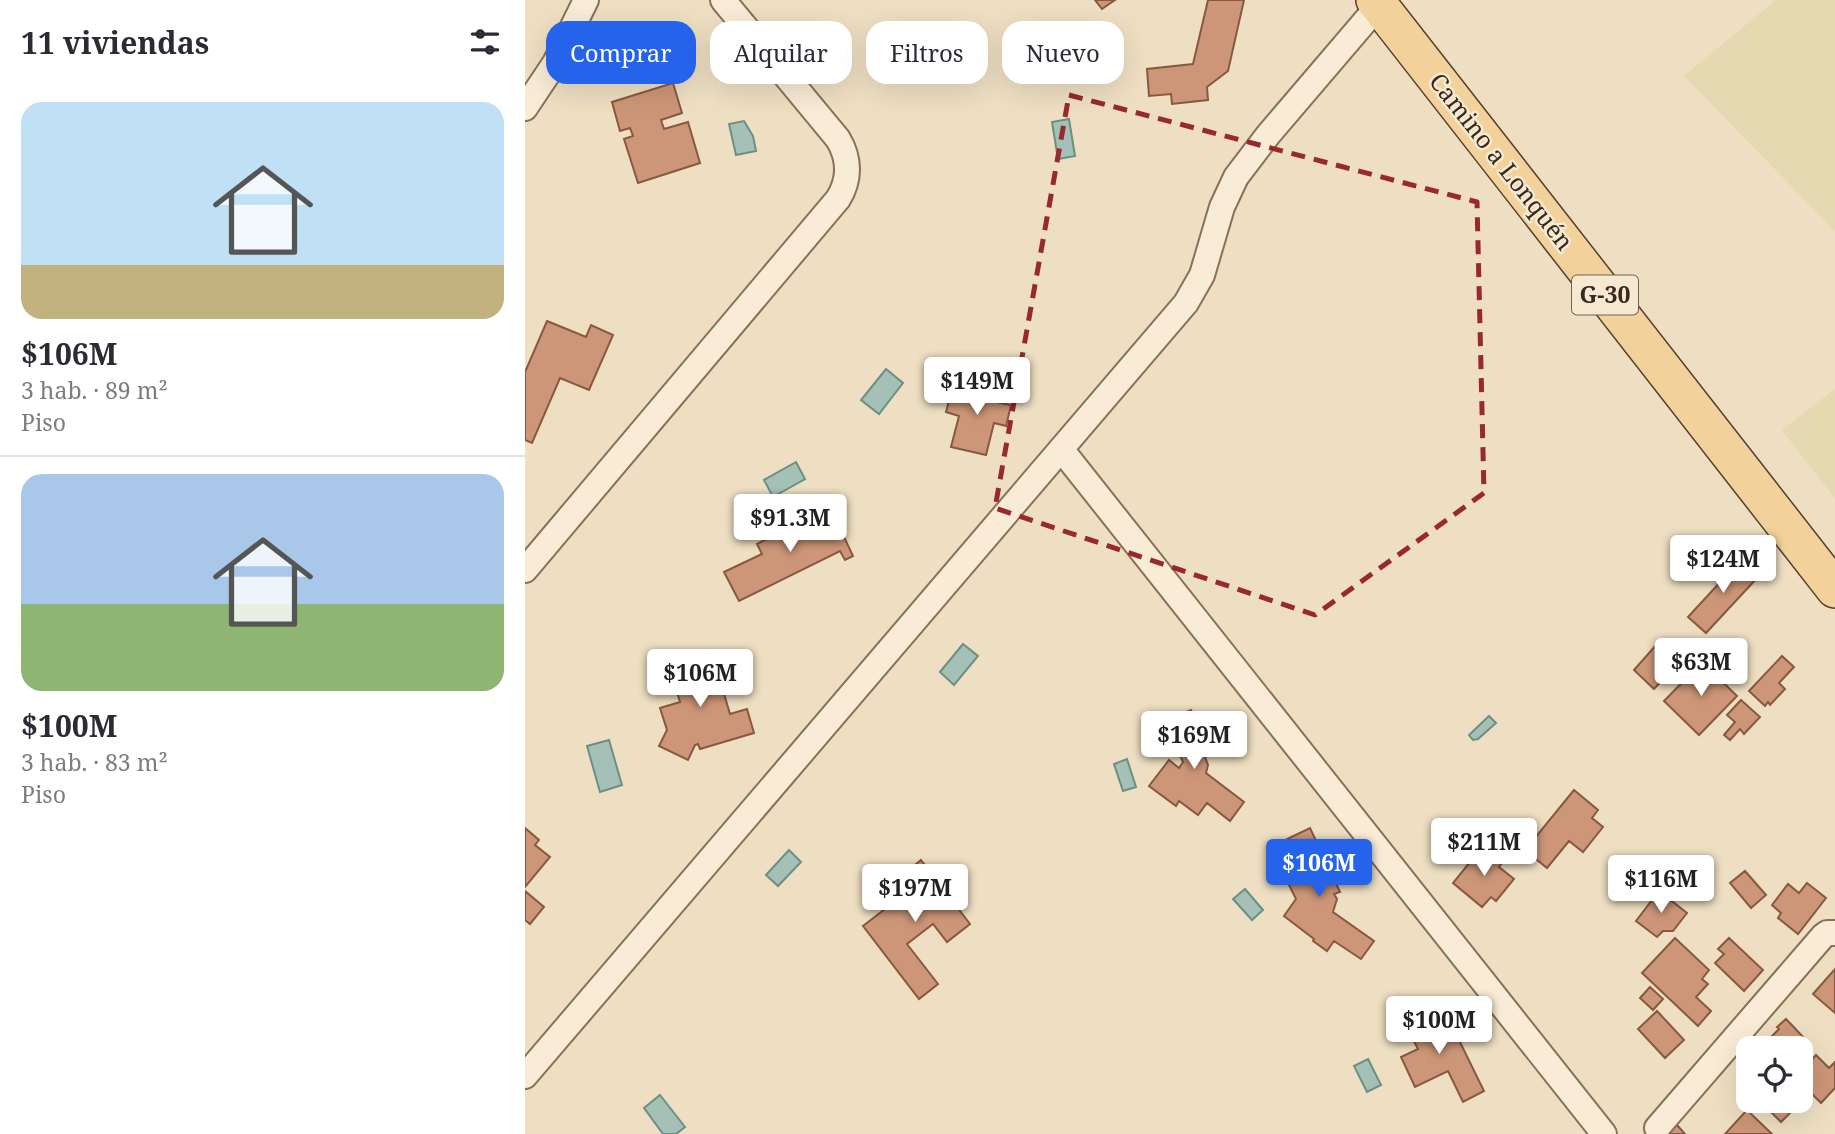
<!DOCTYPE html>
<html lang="es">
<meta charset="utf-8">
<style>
:root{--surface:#fff;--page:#f2f2f3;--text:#2b2b33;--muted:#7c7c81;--line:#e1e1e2;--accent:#2563eb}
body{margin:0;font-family:"Noto Serif",serif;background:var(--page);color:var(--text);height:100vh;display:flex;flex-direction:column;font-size:26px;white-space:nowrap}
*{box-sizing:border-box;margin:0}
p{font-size:23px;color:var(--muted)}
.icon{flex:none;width:38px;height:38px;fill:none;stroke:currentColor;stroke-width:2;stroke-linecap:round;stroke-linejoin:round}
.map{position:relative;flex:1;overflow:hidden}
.sheet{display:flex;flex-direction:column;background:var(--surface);width:525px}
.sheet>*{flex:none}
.top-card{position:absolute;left:21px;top:21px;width:665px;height:63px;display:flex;gap:14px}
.fabs{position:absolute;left:1211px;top:1036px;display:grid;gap:14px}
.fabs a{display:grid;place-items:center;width:77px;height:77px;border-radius:14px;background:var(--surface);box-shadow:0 7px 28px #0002;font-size:35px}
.price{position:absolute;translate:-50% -60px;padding:0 16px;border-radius:7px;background:#fff;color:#222;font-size:23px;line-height:46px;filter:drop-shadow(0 2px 4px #0008)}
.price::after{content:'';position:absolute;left:50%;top:42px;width:21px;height:16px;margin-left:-10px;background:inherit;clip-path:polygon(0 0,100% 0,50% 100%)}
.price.current{background:var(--accent);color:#fff}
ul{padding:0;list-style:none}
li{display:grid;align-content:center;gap:14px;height:371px;padding:0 21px}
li+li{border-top:2px solid var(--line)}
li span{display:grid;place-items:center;height:217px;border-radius:21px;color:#555}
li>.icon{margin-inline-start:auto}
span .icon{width:126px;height:126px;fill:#fffc;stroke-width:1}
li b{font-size:30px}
h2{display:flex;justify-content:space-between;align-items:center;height:84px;padding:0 21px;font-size:30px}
.tag{padding:0 24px;border-radius:21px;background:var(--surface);box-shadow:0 7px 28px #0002;font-size:24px;line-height:63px}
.tag.current{background:var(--accent);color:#fff}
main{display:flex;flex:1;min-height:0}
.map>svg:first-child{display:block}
</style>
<main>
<section class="sheet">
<h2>11 viviendas<svg class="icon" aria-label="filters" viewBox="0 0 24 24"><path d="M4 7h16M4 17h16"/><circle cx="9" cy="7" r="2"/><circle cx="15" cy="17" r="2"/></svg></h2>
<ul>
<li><span style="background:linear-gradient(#bfe0f5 75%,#c2b280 0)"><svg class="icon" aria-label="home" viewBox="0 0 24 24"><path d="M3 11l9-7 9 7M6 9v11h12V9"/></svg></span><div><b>$106M</b><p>3 hab. · 89 m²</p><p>Piso</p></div></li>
<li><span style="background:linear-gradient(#a9c7e8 60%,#8fb573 0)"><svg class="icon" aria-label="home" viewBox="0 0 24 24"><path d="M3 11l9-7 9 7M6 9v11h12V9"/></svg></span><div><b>$100M</b><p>3 hab. · 83 m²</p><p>Piso</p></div></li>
</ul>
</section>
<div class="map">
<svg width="1310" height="1134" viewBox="0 0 1310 1134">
<rect width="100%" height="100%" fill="#eedfc2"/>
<!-- farmland -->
<path fill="#e4d9b0" d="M1251,0H1310V231L1159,76Z
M1310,389V499L1257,430Z"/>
<!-- water -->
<path fill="#a5c1b7" stroke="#6c8f84" stroke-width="2" d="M544,119L550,156L533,159L527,122Z
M219,121L228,136L231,151L211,155L204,124Z
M361,369L378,383L354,414L336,400Z
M271,462L280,479L248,497L239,480Z
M438,644L453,656L429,685L415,672Z
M964,716L971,723L953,739L948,740L944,735Z
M84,740L97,785L75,792L62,746Z
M602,759L611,787L598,791L589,764Z
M264,850L276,862L253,886L241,875Z
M720,889L738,910L727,920L708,899Z
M843,1059L856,1085L842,1092L829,1066Z
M135,1095L160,1127L151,1134H138L119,1108Z"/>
<!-- building -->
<path fill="#cd9678" stroke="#88583f" stroke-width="2" d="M570,0H590L577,9Z
M683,0H719L703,71L682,87L683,100L647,104L646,94L624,96L622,69L668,64Z
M148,83L157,113L136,120L139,129L163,122L175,163L113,183L99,139L108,136L105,128L95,131L87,102Z
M22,321L61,337L66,325L88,335L64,390L35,378L7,443L0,440V372Z
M442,382L474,390L471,402L486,405L481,426L469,423L461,455L426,447L434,416L421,412L426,393L439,396Z
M305,507L328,556L320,560L315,551L214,601L199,572L237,554L232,544Z
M1211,557L1233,577L1181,633L1163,617L1199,578L1195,574Z
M1132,644L1152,664L1129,689L1109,670Z
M186,650L205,714L222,709L229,733L175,749L173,744L170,745L163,760L134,746L142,730L135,708L155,702L143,663Z
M1257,656L1269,667L1254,683L1260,689L1245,705L1243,702L1240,706L1224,691Z
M1177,662L1212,696L1174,735L1139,701Z
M1216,700L1235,717L1219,734L1215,729L1205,740L1199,735L1210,722L1202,715Z
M666,710L679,740L690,734L697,750L680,757L683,765L681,773L719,802L705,821L682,803L673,815L654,801L651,806L624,786L644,760L654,768L658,762L640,721Z
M1049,790L1073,810L1067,818L1078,827L1058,852L1044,841L1022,868L1000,850Z
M0,828L14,840L10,845L25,857L0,887Z
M785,828L815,892L809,894L812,899L808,912L849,941L836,959L809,941L802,951L788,941L789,939L759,916L771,899L762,881L774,875L758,841Z
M957,847L977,863L974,867L989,879L971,901L966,897L957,907L928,883Z
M396,860L445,924L422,942L408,924L382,944L413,984L394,999L338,926L378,895L369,882Z
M1220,871L1241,895L1226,908L1205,883Z
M1282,883L1301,898L1273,934L1253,918L1256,913L1247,905L1263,884L1274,893Z
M0,891L19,907L5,924L0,920Z
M1134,891L1162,913L1148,931H1138L1132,937L1111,921Z
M1150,938L1184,970L1177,979L1183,984L1171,997L1186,1011L1173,1026L1117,973Z
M1204,938L1238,970L1219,991L1190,963L1199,954L1193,949Z
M1310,969V1013L1288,994Z
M1125,987L1138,999L1128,1010L1115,998Z
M906,1008L920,1035L929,1030L959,1091L938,1102L923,1071L890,1087L876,1057L893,1049L879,1022Z
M1132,1011L1159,1040L1140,1058L1113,1029Z
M1261,1019L1281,1040L1273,1048H1242L1239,1044L1254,1029L1252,1027Z
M1291,1055L1304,1068L1310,1062V1088L1296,1103L1276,1083V1071Z
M1223,1073V1089L1215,1081Z
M1235,1101H1267L1272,1106L1256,1122Z
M1222,1110L1247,1134H1200Z
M1152,1125L1160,1134H1141Z"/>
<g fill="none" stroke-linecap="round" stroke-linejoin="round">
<!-- minor casing -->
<g stroke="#887059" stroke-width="28">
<path id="minor" d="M0,108L30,63L61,0
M536,449L1079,1134
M0,570L313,199C325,180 325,159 313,139L198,0
M0,1076L661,303L677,275L697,207L711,177L743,135L854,5
M1132,1128L1298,936L1302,933H1310"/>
</g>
<!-- primary casing -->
<g stroke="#563e2e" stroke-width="40">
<path id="primary" d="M850,0L1310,589"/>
</g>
<!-- minor -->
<use href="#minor" stroke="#f9ecd6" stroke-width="24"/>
<!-- primary -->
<use href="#primary" stroke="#f2d19a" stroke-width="37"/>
</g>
<!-- marked area -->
<path fill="none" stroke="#982930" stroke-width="5" stroke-dasharray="14 9" stroke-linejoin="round" d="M544,95L952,202L959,493L790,615L470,508Z"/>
<g text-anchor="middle" stroke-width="5" stroke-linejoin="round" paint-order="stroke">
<!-- shield labels -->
<rect fill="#f6e9d2" stroke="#716354" stroke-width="2" x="1047" y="275.5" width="66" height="39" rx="5"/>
<g font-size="23" font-weight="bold" fill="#38291e">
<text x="1080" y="303">G-30</text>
</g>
<!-- street labels -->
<g font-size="24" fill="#38291e" stroke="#f6e9d2">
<text transform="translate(976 162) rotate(52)" y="8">Camino a Lonquén</text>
</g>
</g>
</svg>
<div class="fabs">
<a><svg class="icon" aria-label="locate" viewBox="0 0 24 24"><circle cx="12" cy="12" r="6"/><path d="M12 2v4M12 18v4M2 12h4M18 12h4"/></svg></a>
</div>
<b class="price" style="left:452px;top:417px">$149M</b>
<b class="price" style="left:265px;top:554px">$91.3M</b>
<b class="price" style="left:1198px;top:595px">$124M</b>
<b class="price" style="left:1176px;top:698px">$63M</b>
<b class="price" style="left:175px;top:709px">$106M</b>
<b class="price" style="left:669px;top:771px">$169M</b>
<b class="price" style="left:959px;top:878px">$211M</b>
<b class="price current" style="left:794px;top:899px">$106M</b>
<b class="price" style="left:1136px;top:915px">$116M</b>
<b class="price" style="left:390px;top:924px">$197M</b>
<b class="price" style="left:914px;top:1056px">$100M</b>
<div class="top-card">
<a class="tag current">Comprar</a>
<a class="tag">Alquilar</a>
<a class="tag">Filtros</a>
<a class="tag">Nuevo</a>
</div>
</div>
</main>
